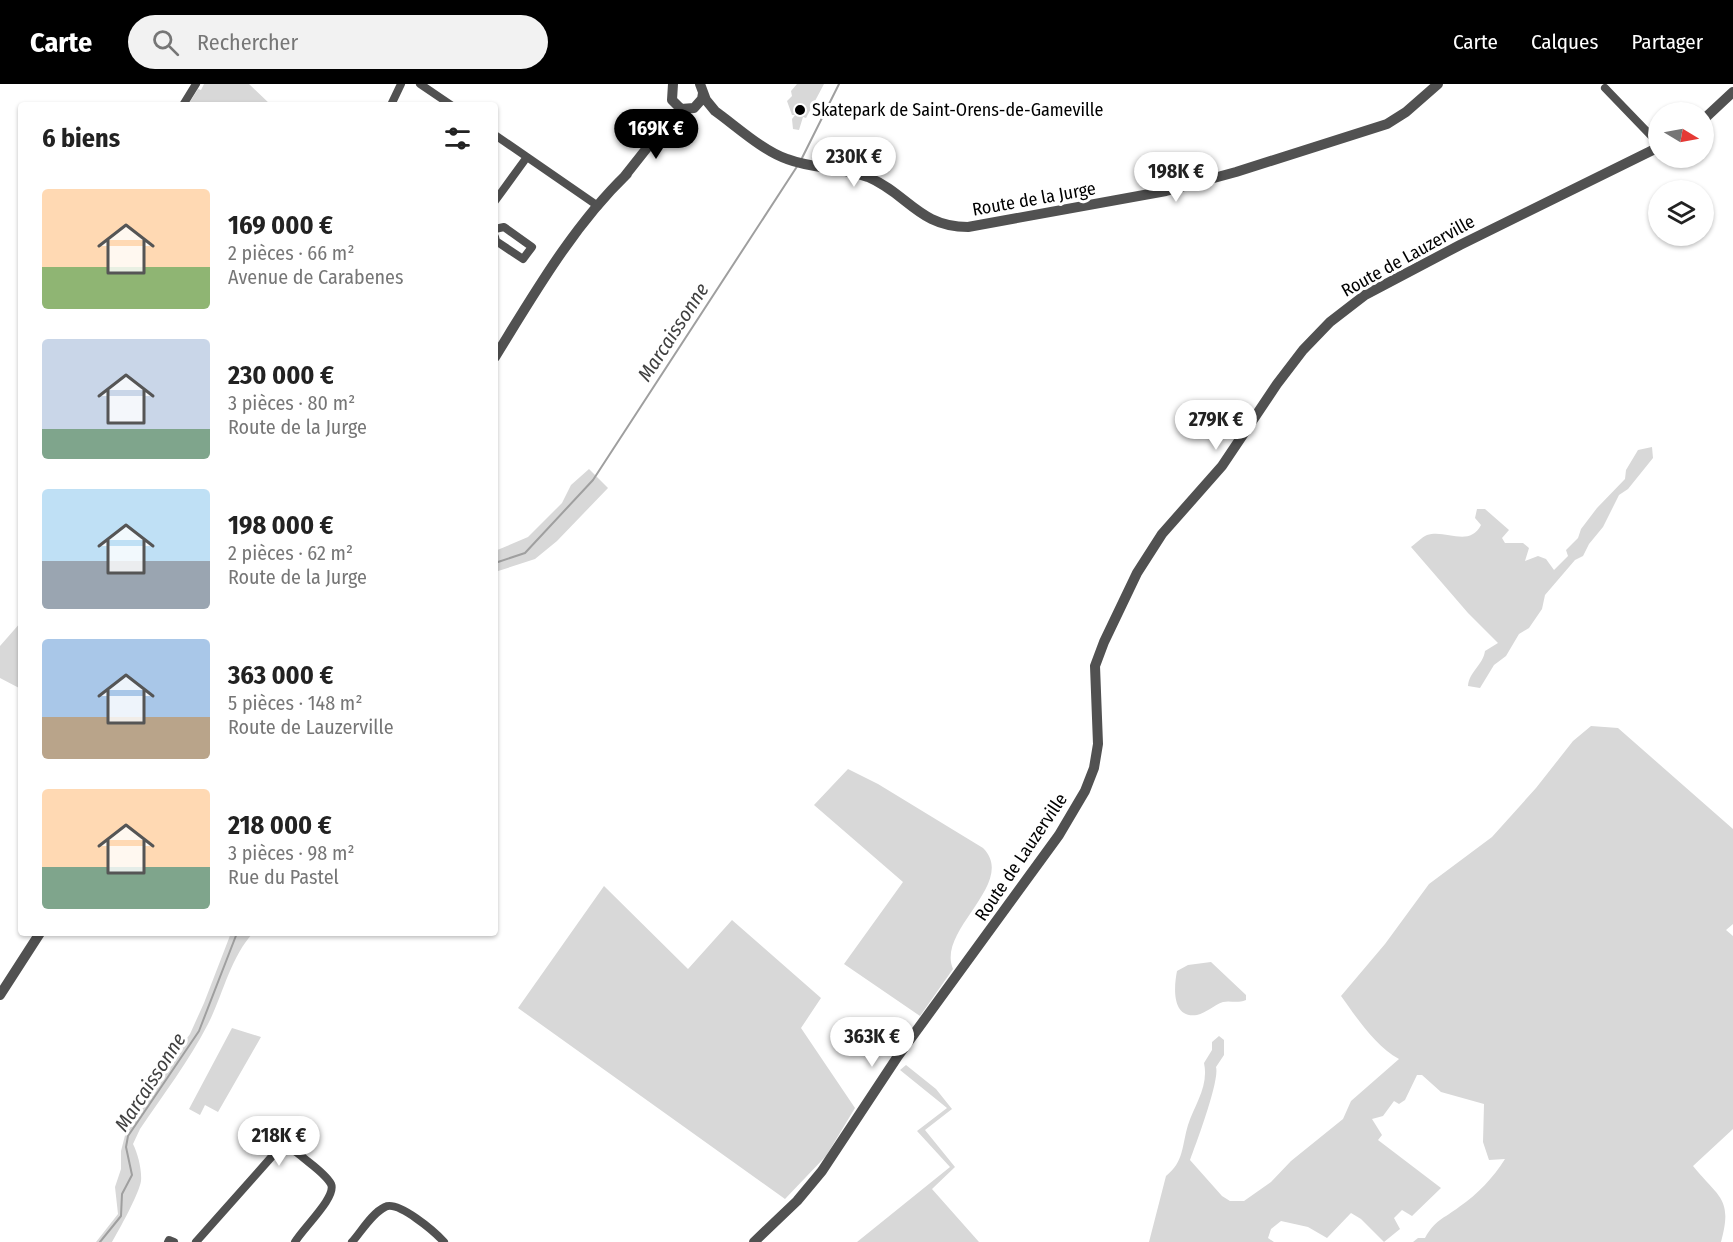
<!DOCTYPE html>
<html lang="fr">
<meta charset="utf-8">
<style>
:root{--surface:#fff;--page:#f2f2f2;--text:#222;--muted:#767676;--accent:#000}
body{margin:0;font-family:"Fira Sans Condensed",sans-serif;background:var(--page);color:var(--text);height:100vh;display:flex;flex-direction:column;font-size:22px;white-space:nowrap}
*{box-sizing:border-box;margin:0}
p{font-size:20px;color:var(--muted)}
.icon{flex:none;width:33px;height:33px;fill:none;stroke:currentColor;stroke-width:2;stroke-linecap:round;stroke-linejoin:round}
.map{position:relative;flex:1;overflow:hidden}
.drawer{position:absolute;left:18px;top:18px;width:480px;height:834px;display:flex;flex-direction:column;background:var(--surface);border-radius:6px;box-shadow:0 2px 4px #0004}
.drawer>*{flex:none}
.needle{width:39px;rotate:100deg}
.fabs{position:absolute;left:1648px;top:18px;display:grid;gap:12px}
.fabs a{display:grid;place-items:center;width:66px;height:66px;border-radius:50%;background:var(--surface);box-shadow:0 2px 4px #0004;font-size:30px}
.price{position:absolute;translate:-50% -51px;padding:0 14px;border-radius:21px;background:#fff;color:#222;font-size:20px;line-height:39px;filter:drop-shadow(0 2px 3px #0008)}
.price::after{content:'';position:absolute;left:50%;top:36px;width:18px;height:14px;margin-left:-9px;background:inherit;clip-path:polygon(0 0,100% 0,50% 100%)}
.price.active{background:var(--accent);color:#fff}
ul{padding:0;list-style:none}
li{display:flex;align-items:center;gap:18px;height:150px;padding:0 24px}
li span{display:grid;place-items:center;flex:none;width:168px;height:120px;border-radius:6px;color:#555}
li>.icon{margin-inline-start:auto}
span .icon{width:72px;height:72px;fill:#fffc;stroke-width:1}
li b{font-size:26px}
h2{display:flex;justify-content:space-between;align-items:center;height:72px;padding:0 24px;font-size:26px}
header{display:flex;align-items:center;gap:36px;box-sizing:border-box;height:84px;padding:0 30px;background:var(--accent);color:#fff}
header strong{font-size:28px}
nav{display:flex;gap:33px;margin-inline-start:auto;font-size:21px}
.search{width:420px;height:54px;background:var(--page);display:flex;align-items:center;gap:15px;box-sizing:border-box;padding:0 21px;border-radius:33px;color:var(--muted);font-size:22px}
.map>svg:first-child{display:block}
</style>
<header>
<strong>Carte</strong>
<div class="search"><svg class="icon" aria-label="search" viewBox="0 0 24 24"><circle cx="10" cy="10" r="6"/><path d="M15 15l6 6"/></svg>Rechercher</div>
<nav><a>Carte</a><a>Calques</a><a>Partager</a></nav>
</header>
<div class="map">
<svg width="1733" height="1158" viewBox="0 0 1733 1158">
<rect width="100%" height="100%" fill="#fff"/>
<!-- green -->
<path fill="#d8d8d8" d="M204,0H249L271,21H188L198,5L201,6Z
M797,0H824L806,34L803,33L799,46L793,45L792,35L795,31H792L787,17L792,12L791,7Z
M1652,363L1653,374L1628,405L1619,411L1603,443L1589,460L1583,472L1575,476L1545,511L1542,525L1529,544L1519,550L1506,572L1494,581L1480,604L1468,602C1469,588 1483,581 1485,567L1498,559L1468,529L1411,463C1415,460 1422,453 1427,451C1446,445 1469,464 1481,441L1475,434L1477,425H1485L1509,446L1502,454L1505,459H1523L1529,464L1525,477L1538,472L1546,475L1554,486L1568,472L1566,466L1578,454L1581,445L1597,424L1625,395L1626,386L1638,366Z
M589,385L608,404L557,457L535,475L495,488V467L528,453L562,419L571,401Z
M21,538V605L0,594V562Z
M1591,642L1618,644L1733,745V840L1726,846L1733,852V1045L1693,1082C1719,1114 1733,1114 1721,1158H1413L1418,1154H1425C1435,1136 1443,1135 1459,1123C1478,1110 1493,1094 1505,1075L1489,1076L1483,1058L1484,1020L1441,1008L1422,991H1417L1405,1016L1399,1020L1394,1017L1383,1032L1372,1035L1382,1051L1378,1056L1441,1104L1412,1132L1402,1126L1394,1134L1400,1145L1384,1158L1361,1135L1351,1129L1327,1154L1308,1143L1281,1137L1271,1145L1268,1154L1274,1158H1149L1166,1092C1184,1078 1182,1061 1188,1041C1195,1020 1209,1002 1204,979L1212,966V958L1219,952L1224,956V971L1216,983C1220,996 1196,1060 1190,1076L1222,1112L1230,1117H1244L1271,1098L1291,1077L1343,1035L1351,1017L1399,975C1375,962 1357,934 1341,912L1385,860L1429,800L1492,753L1536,704L1573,657Z
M848,685L878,700L983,764C1018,799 936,846 953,885L920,932L844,880L903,798L814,721Z
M604,802L688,885L732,836L821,914L801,944L855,1024L826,1072L785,1115L518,924Z
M231,849H253C230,874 223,911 208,940C189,977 163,1011 140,1045L133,1060C138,1070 142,1086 141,1097C139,1110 119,1146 112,1158H96L118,1130L115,1103L121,1085V1067L130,1032L190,950L204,919Z
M1211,878L1246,911V916C1236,920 1231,916 1223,918C1214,921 1206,929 1197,931C1171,935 1174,902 1177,887L1188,881Z
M232,944L261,953L218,1028L205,1021L200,1031L189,1025Z
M906,981L936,1005L952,1025L925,1046L955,1083L932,1105L979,1158H857L950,1083L917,1047L947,1024L900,986Z"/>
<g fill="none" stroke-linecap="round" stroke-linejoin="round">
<!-- stream -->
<path stroke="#9f9f9f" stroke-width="2" d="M801,76L839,0
M495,479L525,469L593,396L798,81
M100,1158L121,1132L122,1110L132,1091L126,1063L128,1052L199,947L237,849"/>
<!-- minor -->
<path stroke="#515151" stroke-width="8" d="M420,0L451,21
M1605,4L1659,60
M183,21L196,0
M391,21L401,0
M495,51L598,122
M495,117L527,73
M495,145L504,143L532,163L523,175L496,157L495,153
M168,1158L169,1156L174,1158
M196,1158L275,1069C284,1062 292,1064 300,1071C309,1079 325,1089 331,1100C337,1113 303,1144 295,1158
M352,1158C361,1148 372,1129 385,1123C398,1116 435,1148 444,1158"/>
<!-- tertiary -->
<path stroke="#515151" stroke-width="10" d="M673,0L672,16L681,25L694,24L702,15L703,9
M700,0L706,16L715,27C736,42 763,67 787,75C813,85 842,83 868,93C908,110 919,143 968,143L1166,107L1236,88L1387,40L1406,28L1438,0
M1704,35L1733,8
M624,93L662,45L685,26
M495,273C534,210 573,142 627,90
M0,911L40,849
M754,1158L797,1117L822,1087L898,972L1059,751L1085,707L1094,684L1098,660L1095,582L1104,558L1137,489L1162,450L1222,382L1277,300L1303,266L1330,238L1365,211L1460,161L1659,63"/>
</g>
<!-- markers -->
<circle fill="#000" stroke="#fff" stroke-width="2" cx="800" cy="26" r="6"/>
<g text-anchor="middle" stroke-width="6" stroke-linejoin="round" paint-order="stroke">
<!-- poi labels -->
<g font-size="18" fill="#000" stroke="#fff" text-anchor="start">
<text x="812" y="32">Skatepark de Saint-Orens-de-Gameville</text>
</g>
<!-- street labels -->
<g font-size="18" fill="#000" stroke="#fff">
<text transform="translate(1034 115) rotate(-10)" y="6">Route de la Jurge</text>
<text transform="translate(1408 172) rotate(-29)" y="6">Route de Lauzerville</text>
<text transform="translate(1021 773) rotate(-56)" y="6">Route de Lauzerville</text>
</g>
<!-- water labels -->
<g font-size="20" font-style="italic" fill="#404040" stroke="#fff">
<text transform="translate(673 248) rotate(-57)" y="7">Marcaissonne</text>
<text transform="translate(150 998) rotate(-57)" y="7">Marcaissonne</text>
</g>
</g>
</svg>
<div class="fabs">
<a><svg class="needle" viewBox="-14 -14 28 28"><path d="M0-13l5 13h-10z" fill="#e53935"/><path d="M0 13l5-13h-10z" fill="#767676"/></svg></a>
<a><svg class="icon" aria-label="layers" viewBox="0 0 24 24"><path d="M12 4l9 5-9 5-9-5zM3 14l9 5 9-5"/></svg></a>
</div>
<b class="price active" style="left:656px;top:76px">169K €</b>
<b class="price" style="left:854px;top:104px">230K €</b>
<b class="price" style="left:1176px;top:119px">198K €</b>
<b class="price" style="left:1216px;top:367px">279K €</b>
<b class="price" style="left:872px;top:984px">363K €</b>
<b class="price" style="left:279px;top:1083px">218K €</b>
<section class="drawer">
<h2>6 biens<svg class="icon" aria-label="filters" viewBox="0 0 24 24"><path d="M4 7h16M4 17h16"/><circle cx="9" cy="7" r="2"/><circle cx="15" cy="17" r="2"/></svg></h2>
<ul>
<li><span style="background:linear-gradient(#ffd9b3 65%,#8fb573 0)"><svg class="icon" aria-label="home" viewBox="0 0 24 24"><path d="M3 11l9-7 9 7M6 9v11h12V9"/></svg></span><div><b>169 000 €</b><p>2 pièces · 66 m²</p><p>Avenue de Carabenes</p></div></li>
<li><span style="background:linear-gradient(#c9d6e8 75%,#7fa58c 0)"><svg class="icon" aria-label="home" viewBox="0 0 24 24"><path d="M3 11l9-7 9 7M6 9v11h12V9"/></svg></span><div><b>230 000 €</b><p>3 pièces · 80 m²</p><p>Route de la Jurge</p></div></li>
<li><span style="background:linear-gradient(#bfe0f5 60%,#9aa5b1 0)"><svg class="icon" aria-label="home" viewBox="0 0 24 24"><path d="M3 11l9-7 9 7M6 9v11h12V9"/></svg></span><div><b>198 000 €</b><p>2 pièces · 62 m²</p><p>Route de la Jurge</p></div></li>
<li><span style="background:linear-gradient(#a9c7e8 65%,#b9a48a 0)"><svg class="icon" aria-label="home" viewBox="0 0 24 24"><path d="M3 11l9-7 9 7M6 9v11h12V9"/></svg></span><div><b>363 000 €</b><p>5 pièces · 148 m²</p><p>Route de Lauzerville</p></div></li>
<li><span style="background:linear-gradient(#ffd9b3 65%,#7fa58c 0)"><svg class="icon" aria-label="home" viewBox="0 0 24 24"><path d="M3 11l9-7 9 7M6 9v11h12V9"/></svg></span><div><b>218 000 €</b><p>3 pièces · 98 m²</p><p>Rue du Pastel</p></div></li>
</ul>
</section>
</div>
